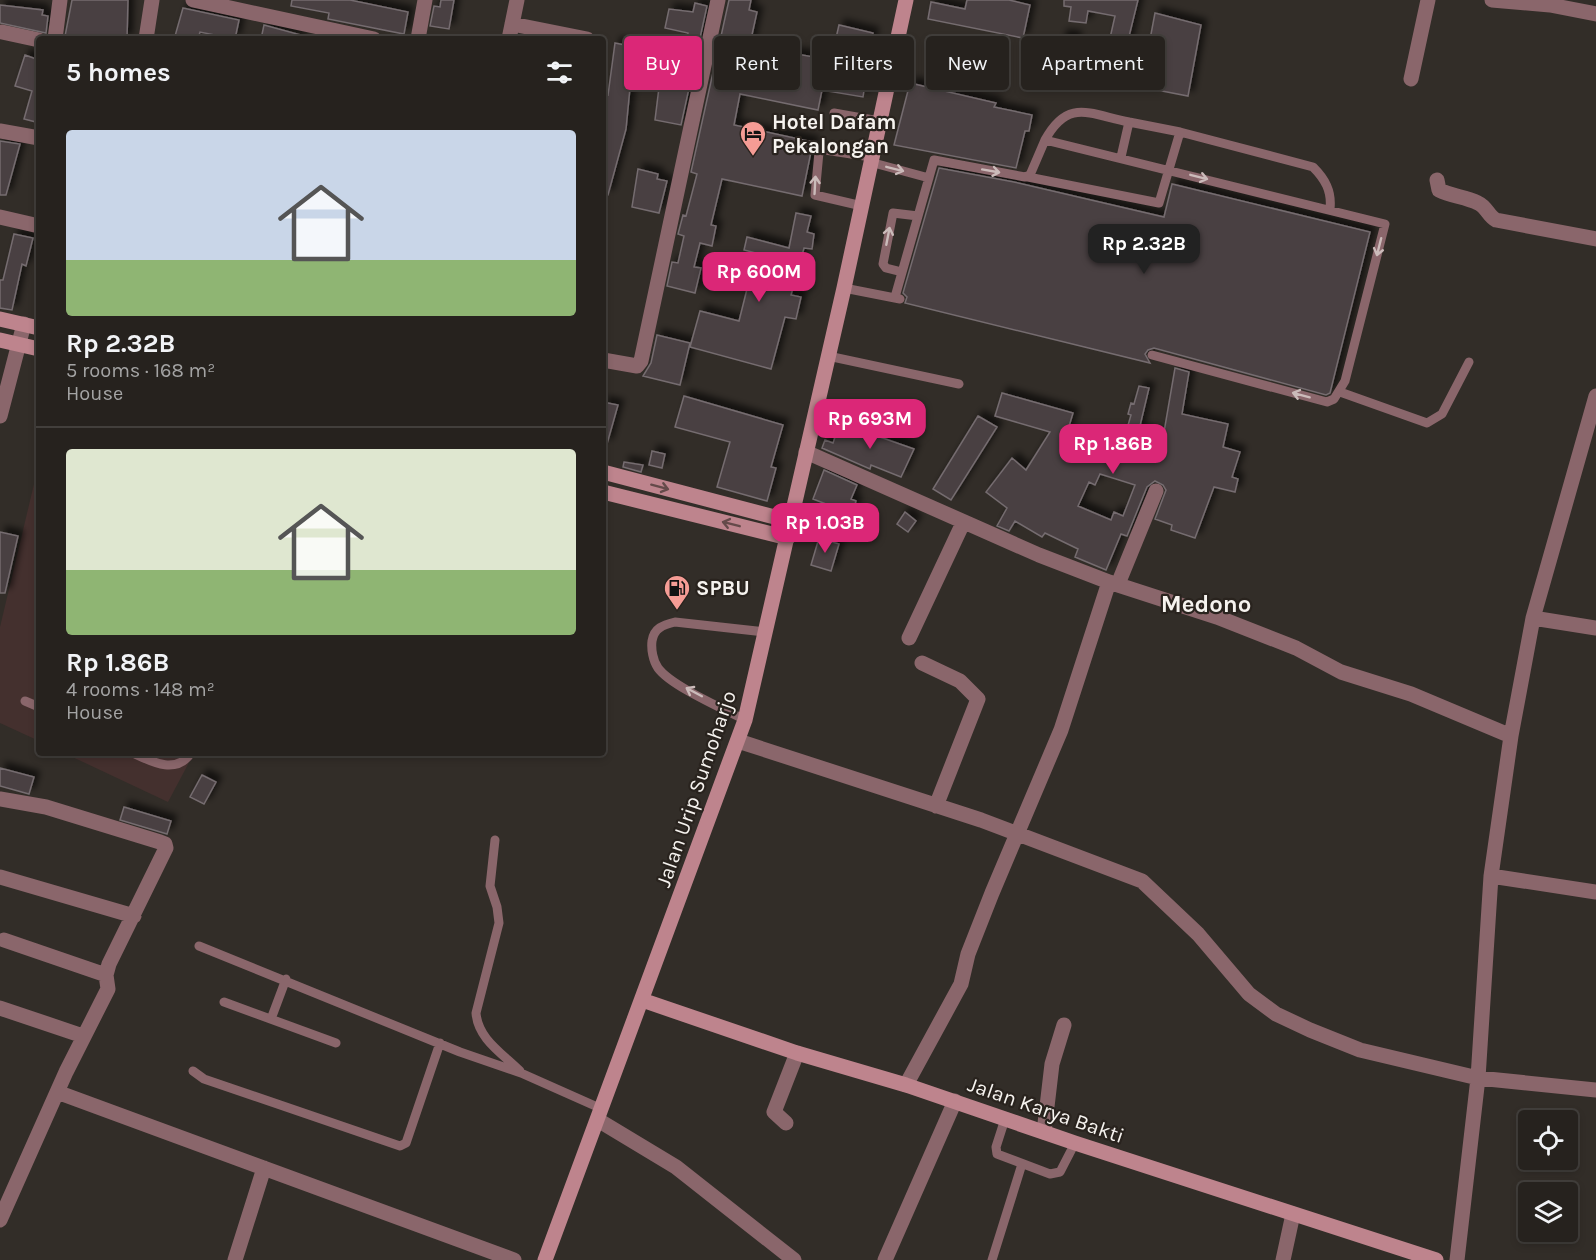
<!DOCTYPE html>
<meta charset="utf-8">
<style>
:root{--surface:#26221e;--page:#322f2b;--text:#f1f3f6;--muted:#a4a4a4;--line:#423f3c;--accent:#db2777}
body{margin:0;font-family:Karla,sans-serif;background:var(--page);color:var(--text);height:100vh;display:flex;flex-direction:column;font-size:22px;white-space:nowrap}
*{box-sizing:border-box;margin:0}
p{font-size:20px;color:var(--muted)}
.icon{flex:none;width:33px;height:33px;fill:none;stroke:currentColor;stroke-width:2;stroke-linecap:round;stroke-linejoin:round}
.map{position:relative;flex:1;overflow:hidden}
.panel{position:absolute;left:36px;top:36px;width:570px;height:720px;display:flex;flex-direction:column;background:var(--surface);border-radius:6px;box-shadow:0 3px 9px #0003,0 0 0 2px var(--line)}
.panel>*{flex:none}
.hud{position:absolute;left:624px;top:36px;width:570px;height:54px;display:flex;gap:12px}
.controls{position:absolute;left:1518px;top:1110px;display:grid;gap:12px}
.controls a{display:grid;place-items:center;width:60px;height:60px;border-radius:6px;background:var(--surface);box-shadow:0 3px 9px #0003,0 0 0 2px var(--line);font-size:30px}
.price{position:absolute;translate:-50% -51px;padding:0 14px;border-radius:12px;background:var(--accent);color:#fff;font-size:20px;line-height:39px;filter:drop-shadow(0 2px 3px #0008)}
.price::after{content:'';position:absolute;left:50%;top:36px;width:18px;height:14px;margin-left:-9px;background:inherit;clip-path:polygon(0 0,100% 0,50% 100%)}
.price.on{background:#222;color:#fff}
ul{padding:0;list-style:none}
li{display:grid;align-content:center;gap:12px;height:318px;padding:0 30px}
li+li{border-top:2px solid var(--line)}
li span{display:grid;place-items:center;height:186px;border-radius:6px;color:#555}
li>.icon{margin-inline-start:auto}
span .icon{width:108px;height:108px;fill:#fffc;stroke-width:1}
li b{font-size:26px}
h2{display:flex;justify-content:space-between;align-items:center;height:72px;padding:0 30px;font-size:26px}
.tag{padding:0 21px;border-radius:6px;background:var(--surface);box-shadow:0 3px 9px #0003,0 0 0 2px var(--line);font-size:21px;line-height:54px}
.tag.on{background:var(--accent);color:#fff}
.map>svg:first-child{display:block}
</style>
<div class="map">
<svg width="1596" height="1260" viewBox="0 0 1596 1260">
<defs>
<filter id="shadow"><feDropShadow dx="5.5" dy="-5.5" stdDeviation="3" flood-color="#0009"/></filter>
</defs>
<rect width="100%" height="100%" fill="#322d28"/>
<!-- education -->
<path fill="#44302e" d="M39,463V741L0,723V627Z
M64,753H194L168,802Z"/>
<!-- building -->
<path fill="#494043" stroke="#756c6f" stroke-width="1.5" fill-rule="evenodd" filter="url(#shadow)" d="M72,0H128L127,39L65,36Z
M292,0H350L408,12L404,34L328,19L329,13L291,6Z
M441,0H454L449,29L430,26L434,6L440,7Z
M729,0H751L749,10L757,12L746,62L788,71L791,53L831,60L839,25L873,33L870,47L858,45L852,75L866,77L863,97L822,90L818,110L740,94L734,125L813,142L802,196L722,179L711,225L716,226L712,246L700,243L694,267L701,268L695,293L667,286L672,262L678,263L684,236L678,234L683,215L686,216L697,174L691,172Z
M967,0H1009L1030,5L1023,38L928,19L931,2L965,9Z
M1064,0H1138L1120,73L1103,69L1115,16L1088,11L1086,23L1069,21L1071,7L1064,6Z
M695,3L707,6L681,125L655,120L662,63L681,66L688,33L665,28L669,9L693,12Z
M0,5L43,10L42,15L48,16L46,33L0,23Z
M183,8L239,20L235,39L200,32L198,39L175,36Z
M1155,13L1201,25L1188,96L1141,87Z
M264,25L301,35V39H261Z
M1062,35L1076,37L1072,62L1057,59Z
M615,43L650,50L647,63L637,61L630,88L626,129L608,195L603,194V108L605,94L608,95Z
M25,55L39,60V113L36,122L24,119L32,91L15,86Z
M910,83L996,103L994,107L1032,115L1029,131H1025L1016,168L894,145Z
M0,141L20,144L6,195H0Z
M939,168L1014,182L1164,217L1172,184L1370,232L1330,393L1326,395L1154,348L1148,350L1145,354L1150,363L905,303L907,297L903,293Z
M638,169L658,174L657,179L667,181L659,213L632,207Z
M796,213L811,216L807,232L814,234L812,249L804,248L791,295L801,297L796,319L785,317L771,369L690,347L700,311L739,321L756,253L744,250L747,237L789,248Z
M14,234L33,238L26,266L22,264L12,310L0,308V280H3Z
M657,335L690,343L680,385L643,376L651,363Z
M1175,368L1189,372L1182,414L1228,424L1223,447L1240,452L1232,477L1238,479L1235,492L1214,487L1195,538L1171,530L1172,525L1155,519L1166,490L1163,485L1155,481L1147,487L1127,536L1121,534L1106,570L1075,557L1078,549L1045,533L1042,537L1015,521L1009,531L997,526L1007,508L986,492L1012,458L1026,470L1050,432L995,416L1002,393L1073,413L1067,433L1120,453L1131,415L1128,414L1131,403L1134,404L1139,386L1149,388L1139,430L1163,438ZM1100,474L1135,485L1123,516L1114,512L1111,520L1078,506L1089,482L1095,485Z
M684,396L783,425L771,467L776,468L767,501L717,487L730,442L675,427Z
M603,402L618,405L607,444H603Z
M978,416L997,427L951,500L933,489Z
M840,423L914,449L901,477L871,465L870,469L822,448L825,440L833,443Z
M652,451L665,454L662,468L649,465Z
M624,462L643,465L641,472L623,467Z
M824,470L857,485L851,499L856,501L852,514L813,499Z
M905,512L916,521L908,532L897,524Z
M0,532L18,536L5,593H0Z
M819,538L839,544L831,571L811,565Z
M0,768L34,777L29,794L0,786Z
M202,775L216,782L204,804L190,797Z
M124,807L171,821L167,834L120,820Z"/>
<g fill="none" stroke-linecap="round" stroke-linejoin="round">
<!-- lane -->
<path stroke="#8a666b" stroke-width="9" d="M834,113L879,121
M1045,140C1068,98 1089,114 1129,122
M1121,157L1129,122L1180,132
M870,162L929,178
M1028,177L1159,203L1180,132L1313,167C1325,179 1332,191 1330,209
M862,206L815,195L819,152L825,150L871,157
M902,272L886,268L883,264L893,213L918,216
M844,288L900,299
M895,297L934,160L1025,177L1030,175L1045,140L1385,224L1345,381L1334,399L1327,402L1152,355
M828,356L959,384
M1340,392L1427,423L1442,414L1469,362
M25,701L39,707
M745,720C724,709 671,686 658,668C653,661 651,649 652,641C654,628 663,625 675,622L765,632
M133,753C152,762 176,775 191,753
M495,840L490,886L497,907L499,923L476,1013C478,1039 502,1053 520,1071
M199,946L460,1052L521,1073L602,1109
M224,1002L336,1043
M271,1019L286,979
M193,1071L204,1079L400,1146L406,1143L440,1043
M1005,1119L996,1147L997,1154L1050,1174L1060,1172L1075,1143
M992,1260L1022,1164"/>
<!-- street -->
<path stroke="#8a666b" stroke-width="15" d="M193,0L374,39
M1492,0L1550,5L1596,14
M512,24L587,39
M2,32L39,40
M55,39L60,0
M146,39L152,0
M418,39L425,0
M509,39L517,0
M1411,79L1428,0
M0,131L39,138
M1437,180L1439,190C1451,196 1466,197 1478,203C1487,207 1488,216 1496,220L1596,239
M0,217L39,226
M603,360L637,366L641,361L718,0
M0,416L24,324
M806,452L1039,555L1109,582L1217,617L1296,648L1341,672L1411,694L1511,736
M1118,584L1156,491
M1533,618L1596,628
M909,638L963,523
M922,663L960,681L978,699L936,806
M738,741L981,820L1142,881L1198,934L1249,994L1276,1014L1310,1030L1360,1050L1478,1078L1596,1090
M0,799L46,807L160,842L165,844L166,848L109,964L106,975L108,989L66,1072L0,1220
M1491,876L1596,892
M0,877L134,916
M4,940L106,975
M0,1008L83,1036
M906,1085L961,984L968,954L992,893L1061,730L1109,582
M57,1092L514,1260
M598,1120L676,1167L794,1260
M786,1123L774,1112L797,1053
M1044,1132L1052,1064L1064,1025
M235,1260L264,1168
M885,1260L955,1101
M1283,1260L1293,1214
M1457,1260L1478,1078L1491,876L1511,736L1533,618L1596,396"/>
<!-- secondary -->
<path stroke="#be848d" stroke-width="15" d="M0,319L39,328
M0,340L39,349
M603,472L790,521
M603,492L788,538
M642,1000L797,1053L906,1085L1075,1143L1436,1260
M545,1260L745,720L844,288L906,0"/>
</g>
<!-- one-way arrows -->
<defs><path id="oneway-shaft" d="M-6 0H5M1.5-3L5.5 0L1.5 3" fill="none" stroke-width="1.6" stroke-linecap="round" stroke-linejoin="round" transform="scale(1.5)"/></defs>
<g stroke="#cbbbba">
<use href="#oneway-shaft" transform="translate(895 169) rotate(14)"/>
<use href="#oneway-shaft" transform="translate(991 171) rotate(10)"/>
<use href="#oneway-shaft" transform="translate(1199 177) rotate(14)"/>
<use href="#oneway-shaft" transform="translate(815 185) rotate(-87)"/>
<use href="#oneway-shaft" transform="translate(888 236) rotate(-79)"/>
<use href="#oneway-shaft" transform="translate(1379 247) rotate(104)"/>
<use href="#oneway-shaft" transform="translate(1301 395) rotate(-165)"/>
<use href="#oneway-shaft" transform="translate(694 692) rotate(-152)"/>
</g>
<g stroke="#654a4a">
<use href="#oneway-shaft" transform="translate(660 487) rotate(15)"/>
<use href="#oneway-shaft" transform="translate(731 524) rotate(-166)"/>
</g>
<!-- icons -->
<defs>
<g id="hotel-pin" transform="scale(1.35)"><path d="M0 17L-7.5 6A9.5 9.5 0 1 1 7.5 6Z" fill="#f59c95" stroke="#29231e"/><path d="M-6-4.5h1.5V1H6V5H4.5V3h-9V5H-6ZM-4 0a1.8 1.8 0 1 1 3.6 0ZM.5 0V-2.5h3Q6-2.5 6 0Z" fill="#111"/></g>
<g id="fuel-pin" transform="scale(1.35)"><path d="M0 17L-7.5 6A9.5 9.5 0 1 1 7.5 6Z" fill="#f59c95" stroke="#29231e"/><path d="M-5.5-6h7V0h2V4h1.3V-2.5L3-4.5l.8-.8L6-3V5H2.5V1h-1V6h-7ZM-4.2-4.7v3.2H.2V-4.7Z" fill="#111"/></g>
</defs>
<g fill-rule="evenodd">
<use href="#hotel-pin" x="753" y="134"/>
<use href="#fuel-pin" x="677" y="588"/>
</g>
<g text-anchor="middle" stroke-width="4.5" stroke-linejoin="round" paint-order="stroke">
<!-- poi labels -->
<g font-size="21" font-weight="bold" fill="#f6f3ef" stroke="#29231e" text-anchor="start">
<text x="772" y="129">Hotel Dafam<tspan x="772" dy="24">Pekalongan</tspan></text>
<text x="696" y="595">SPBU</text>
</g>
<!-- street labels -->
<g font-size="21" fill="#f6f3ef" stroke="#29231e">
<text transform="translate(696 789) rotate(-71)" y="7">Jalan Urip Sumoharjo</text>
<text transform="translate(1046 1110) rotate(19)" y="7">Jalan Karya Bakti</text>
</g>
<!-- quarter labels -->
<g font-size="24" font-weight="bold" fill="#f6f3ef" stroke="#29231e">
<text x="1206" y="612">Medono</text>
</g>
</g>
</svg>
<div class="controls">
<a><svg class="icon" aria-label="locate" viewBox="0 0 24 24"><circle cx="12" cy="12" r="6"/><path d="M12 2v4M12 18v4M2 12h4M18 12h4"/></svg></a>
<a><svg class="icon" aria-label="layers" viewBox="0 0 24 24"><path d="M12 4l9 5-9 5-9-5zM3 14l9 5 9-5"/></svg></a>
</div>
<b class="price on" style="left:1144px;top:275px">Rp 2.32B</b>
<b class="price" style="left:759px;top:303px">Rp 600M</b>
<b class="price" style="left:870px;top:450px">Rp 693M</b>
<b class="price" style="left:1113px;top:475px">Rp 1.86B</b>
<b class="price" style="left:825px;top:554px">Rp 1.03B</b>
<div class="hud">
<a class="tag on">Buy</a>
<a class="tag">Rent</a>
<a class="tag">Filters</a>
<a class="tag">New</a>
<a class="tag">Apartment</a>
</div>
<section class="panel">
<h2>5 homes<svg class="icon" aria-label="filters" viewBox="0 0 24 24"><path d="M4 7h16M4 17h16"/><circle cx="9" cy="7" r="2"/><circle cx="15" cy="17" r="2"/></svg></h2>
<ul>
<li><span style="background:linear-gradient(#c9d6e8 70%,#8fb573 0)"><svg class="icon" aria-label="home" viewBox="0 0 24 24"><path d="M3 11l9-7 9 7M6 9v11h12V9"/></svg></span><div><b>Rp 2.32B</b><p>5 rooms · 168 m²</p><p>House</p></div></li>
<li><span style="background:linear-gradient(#dfe7d0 65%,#8fb573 0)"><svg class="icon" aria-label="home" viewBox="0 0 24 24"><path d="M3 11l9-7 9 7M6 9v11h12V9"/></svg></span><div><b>Rp 1.86B</b><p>4 rooms · 148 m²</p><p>House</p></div></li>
</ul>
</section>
</div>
